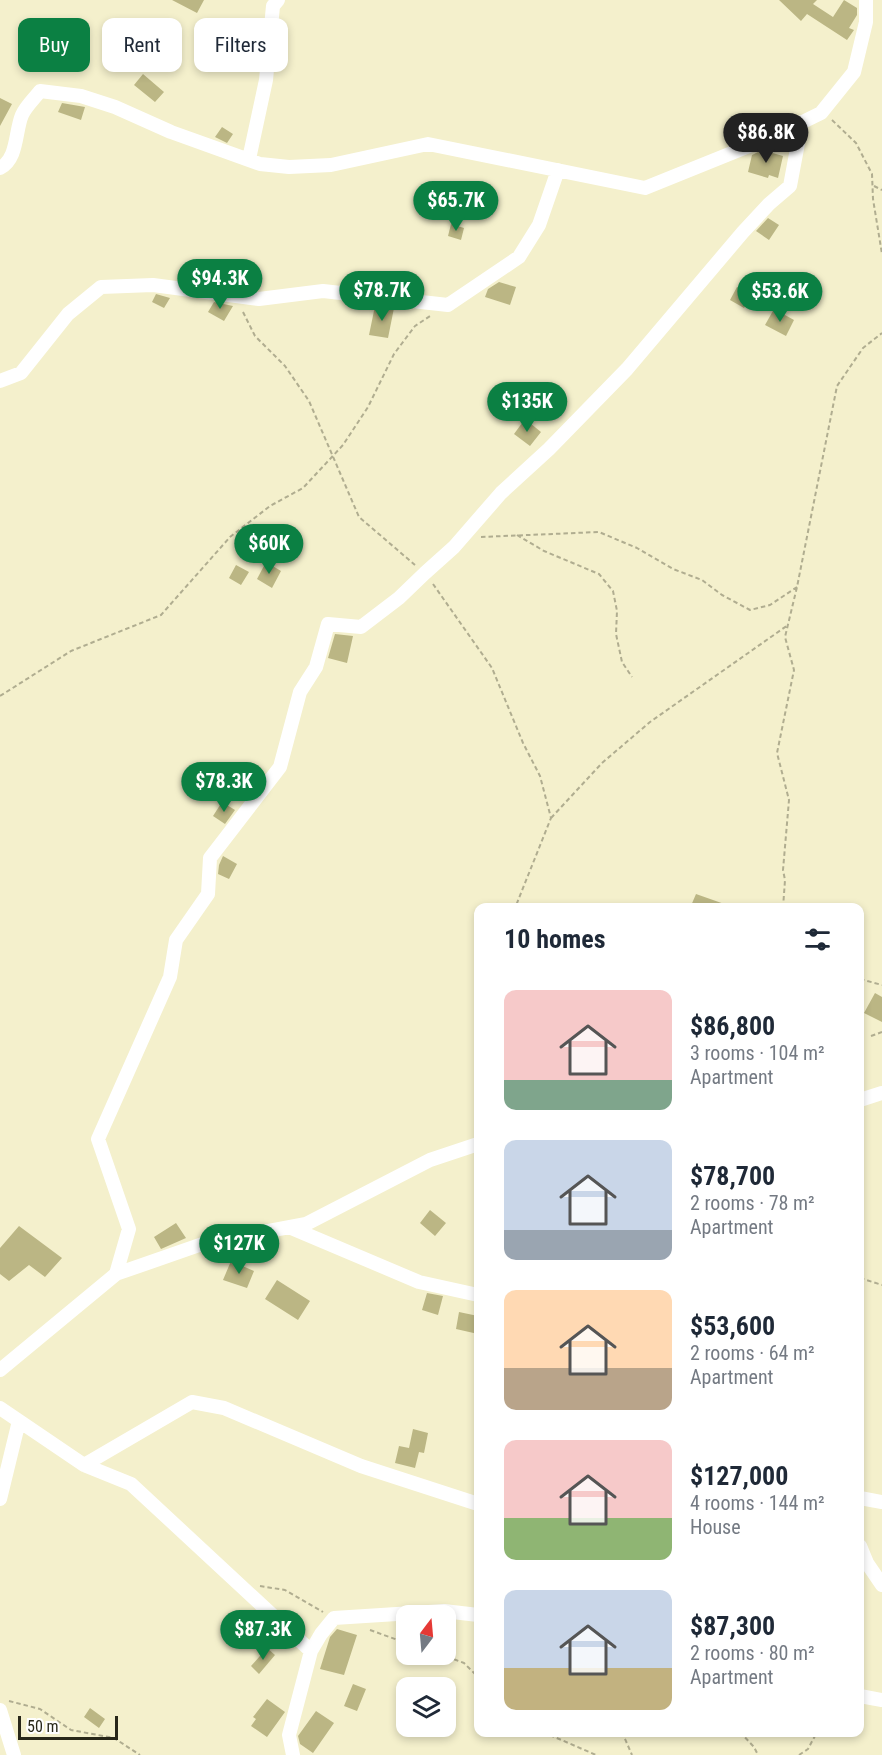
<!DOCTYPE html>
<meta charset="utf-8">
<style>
:root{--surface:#fff;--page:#f2f2f3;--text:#1f2937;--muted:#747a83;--accent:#0b8043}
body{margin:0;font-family:"Roboto Condensed",sans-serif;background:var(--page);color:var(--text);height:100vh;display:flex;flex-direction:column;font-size:22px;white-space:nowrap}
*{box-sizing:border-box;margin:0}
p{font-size:20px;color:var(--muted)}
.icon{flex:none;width:33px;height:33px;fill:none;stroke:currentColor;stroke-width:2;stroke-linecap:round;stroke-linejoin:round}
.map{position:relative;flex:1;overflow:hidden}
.sheet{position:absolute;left:474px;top:903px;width:390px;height:834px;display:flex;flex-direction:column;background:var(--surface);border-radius:12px;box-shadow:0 3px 9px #0003}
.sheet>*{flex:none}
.banner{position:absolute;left:18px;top:18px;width:366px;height:54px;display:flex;gap:12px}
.needle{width:39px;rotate:16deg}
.controls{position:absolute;left:396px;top:1605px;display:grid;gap:12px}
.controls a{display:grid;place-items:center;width:60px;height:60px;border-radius:12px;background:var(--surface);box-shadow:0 3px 9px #0003;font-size:30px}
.scale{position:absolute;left:18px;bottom:15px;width:100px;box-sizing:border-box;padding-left:6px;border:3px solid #282719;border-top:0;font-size:16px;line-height:21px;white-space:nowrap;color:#282719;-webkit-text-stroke:4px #fff;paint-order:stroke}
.price{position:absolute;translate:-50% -51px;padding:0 14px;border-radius:21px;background:var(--accent);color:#fff;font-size:20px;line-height:39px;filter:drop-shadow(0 2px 3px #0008)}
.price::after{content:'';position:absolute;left:50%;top:36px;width:18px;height:14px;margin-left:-9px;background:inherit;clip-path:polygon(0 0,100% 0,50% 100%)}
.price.selected{background:#222;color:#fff}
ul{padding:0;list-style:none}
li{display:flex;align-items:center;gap:18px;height:150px;padding:0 30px}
li span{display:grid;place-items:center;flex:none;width:168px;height:120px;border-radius:12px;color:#555}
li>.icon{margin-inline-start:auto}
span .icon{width:72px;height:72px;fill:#fffc;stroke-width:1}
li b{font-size:26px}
h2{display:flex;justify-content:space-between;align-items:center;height:72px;padding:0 30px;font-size:26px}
.pill{padding:0 21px;border-radius:12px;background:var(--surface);box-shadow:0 3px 9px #0003;font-size:21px;line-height:54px}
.pill.selected{background:var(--accent);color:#fff}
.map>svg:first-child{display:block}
</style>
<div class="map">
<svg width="882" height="1755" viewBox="0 0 882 1755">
<rect width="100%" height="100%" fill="#f4f0cc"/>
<!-- building -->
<path fill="#bbb684" d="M172,0H204L197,13Z
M779,0H817L813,4L833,17L844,0L857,8V15L849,28L854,30L847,40L807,14L801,21Z
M143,74L164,92L155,102L134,85Z
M0,98L12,104L0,126Z
M62,103L85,107L81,120L58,112Z
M222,127L233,134L227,143L215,137Z
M762,150L783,156L778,178L769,175L768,178L748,172L752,155Z
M438,192L453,197L448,212L433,207Z
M768,218L779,225L769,240L756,231Z
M451,224L464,228L461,240L448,236Z
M499,282L516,287L510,305L485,297L488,289Z
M737,287L752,296L744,308L730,300Z
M156,294L170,298L164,308L152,302Z
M214,302L233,306L224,321L208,312Z
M375,306L394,308L388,338L369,335Z
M774,309L794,320L786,336L765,325Z
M525,419L541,432L530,446L514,434Z
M266,562L281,571L272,588L257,579Z
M236,565L249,572L241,585L229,578Z
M335,634L353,636L347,663L328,658Z
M222,802L235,810L225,824L213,816Z
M223,856L237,864L229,879L218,874L219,865Z
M696,894L730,906V908H690Z
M875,993L882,997V1022L864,1013Z
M430,1210L446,1223L435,1236L420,1223Z
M176,1223L186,1238L161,1249L154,1237Z
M19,1226L62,1258L45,1277L29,1265L9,1281L0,1274V1248Z
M231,1261L254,1271L247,1288L223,1280Z
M277,1280L310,1301L298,1320L265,1299Z
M427,1293L443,1296L438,1315L422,1310Z
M459,1312L478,1316V1334L456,1329Z
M413,1429L428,1433L424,1453L419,1452L415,1468L395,1463L399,1446L409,1448Z
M337,1629L357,1635L344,1675L320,1669L330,1637Z
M267,1648L275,1655L259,1674L251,1666Z
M353,1684L366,1689L357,1711L344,1706Z
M267,1699L285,1712L267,1737L251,1726L256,1719L253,1717Z
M90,1708L105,1719L99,1728L84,1717Z
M316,1711L334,1723L313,1753L300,1744L298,1736Z"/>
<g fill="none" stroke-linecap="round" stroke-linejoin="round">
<!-- path -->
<path stroke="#b0ad90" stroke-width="2" stroke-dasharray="4.5 3" stroke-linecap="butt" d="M832,120L856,143L872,174L873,199L882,254
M874,186L882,190
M243,312L255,336L285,366L309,401L359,517L415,565
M517,535L544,551L599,574L613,591L617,611L616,634L622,662L632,677
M481,537L599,532L637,548L673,569L702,580L722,595L750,610L770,605L797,587
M433,584L492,668L523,743L540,776L551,818L515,908
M0,696L71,651L161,615L230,537L270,506L303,488L343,445L368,407L394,354L415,326L430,316
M551,818L602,763L650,722L788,625
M783,908L785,880L783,870L789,800L777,753L794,670L785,637L797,587L837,386L863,348L882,333
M860,979L882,985
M871,1036L882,1032
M860,1278L882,1285
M260,1586L285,1590L323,1612
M370,1630L406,1643
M440,1654L464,1663L478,1677
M9,1701L40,1709L71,1730L114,1738L140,1755
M543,1732L596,1755
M622,1732L632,1755
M740,1732L754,1747L758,1755
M799,1755L808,1749L817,1732"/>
<!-- minor -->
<path stroke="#fff" stroke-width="14" d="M249,159L266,80L273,6L278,0
M0,168C18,159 15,131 22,115C26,106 35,98 40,91L81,96L115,107L171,132L260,164L289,167L331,165L428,144L645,188L774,136L821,113L854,72L866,22V0
M0,381L21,373L68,314L101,287L153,285L259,299L323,291L448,305L519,257L539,225L558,170
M860,1100L882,1093
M289,1227L419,1282L478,1295
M116,1274L129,1229L98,1139L170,977L176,940L208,894L210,858L280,767L300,692L316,667L328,624L361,627L399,598L425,573L454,547L501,493L549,449L627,369L743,232L769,204L790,186L802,122
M0,1370L116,1274L208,1242L306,1224L430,1160L478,1144
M0,1408L84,1465L192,1402L224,1408L361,1466L478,1504
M84,1465L131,1484L311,1651L321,1634L334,1618L444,1611L478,1615
M860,1498L882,1502
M0,1499L19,1421
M860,1546L867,1563L882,1585
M860,1696L882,1700
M0,1710L14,1755
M293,1755L289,1735L311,1651"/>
</g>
</svg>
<div class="controls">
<a><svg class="needle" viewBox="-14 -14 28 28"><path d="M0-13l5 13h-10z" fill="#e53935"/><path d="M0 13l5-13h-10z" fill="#747a83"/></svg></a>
<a><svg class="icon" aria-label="layers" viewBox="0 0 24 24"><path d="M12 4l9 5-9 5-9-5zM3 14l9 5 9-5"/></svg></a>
</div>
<div class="scale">50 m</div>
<b class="price selected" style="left:766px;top:164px">$86.8K</b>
<b class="price" style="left:456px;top:232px">$65.7K</b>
<b class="price" style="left:220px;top:310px">$94.3K</b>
<b class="price" style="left:382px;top:322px">$78.7K</b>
<b class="price" style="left:780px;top:323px">$53.6K</b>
<b class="price" style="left:527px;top:433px">$135K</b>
<b class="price" style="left:269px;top:575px">$60K</b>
<b class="price" style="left:224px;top:813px">$78.3K</b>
<b class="price" style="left:239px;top:1275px">$127K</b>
<b class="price" style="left:263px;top:1661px">$87.3K</b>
<div class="banner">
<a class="pill selected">Buy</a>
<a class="pill">Rent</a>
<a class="pill">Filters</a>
</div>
<section class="sheet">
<h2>10 homes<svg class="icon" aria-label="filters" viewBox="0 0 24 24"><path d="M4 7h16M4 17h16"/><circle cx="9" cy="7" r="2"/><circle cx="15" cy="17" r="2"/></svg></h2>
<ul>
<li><span style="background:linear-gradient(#f6c9c9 75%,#7fa58c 0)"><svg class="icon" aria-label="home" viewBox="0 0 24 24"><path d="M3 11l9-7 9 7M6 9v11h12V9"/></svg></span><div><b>$86,800</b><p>3 rooms · 104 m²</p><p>Apartment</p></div></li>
<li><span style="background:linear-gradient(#c9d6e8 75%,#9aa5b1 0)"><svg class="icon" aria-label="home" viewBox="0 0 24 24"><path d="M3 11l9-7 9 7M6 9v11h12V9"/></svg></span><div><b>$78,700</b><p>2 rooms · 78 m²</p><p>Apartment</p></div></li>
<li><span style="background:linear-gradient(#ffd9b3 65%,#b9a48a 0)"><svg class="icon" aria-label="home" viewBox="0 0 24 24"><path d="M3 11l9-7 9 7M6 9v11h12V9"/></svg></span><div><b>$53,600</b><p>2 rooms · 64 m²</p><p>Apartment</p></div></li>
<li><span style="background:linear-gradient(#f6c9c9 65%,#8fb573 0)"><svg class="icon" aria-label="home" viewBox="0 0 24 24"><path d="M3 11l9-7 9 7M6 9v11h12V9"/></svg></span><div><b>$127,000</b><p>4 rooms · 144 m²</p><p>House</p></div></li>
<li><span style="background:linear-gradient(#c9d6e8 65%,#c2b280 0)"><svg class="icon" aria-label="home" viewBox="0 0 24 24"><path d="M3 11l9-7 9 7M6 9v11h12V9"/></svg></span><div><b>$87,300</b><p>2 rooms · 80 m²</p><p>Apartment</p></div></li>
</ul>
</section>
</div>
